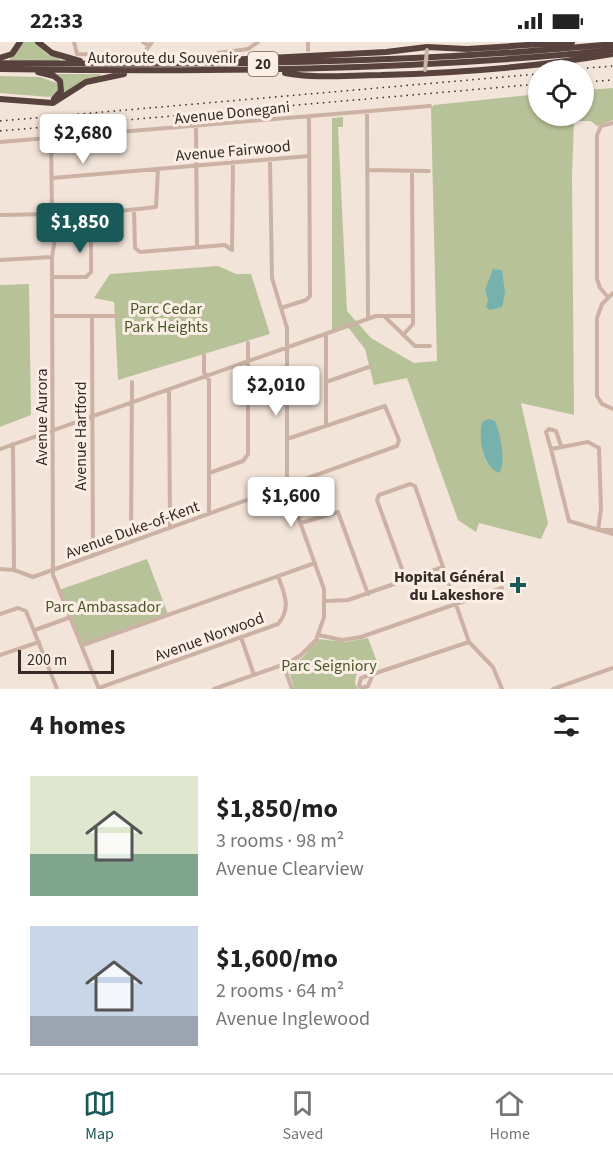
<!DOCTYPE html>
<meta charset="utf-8">
<style>
:root{--surface:#fff;--page:#f2f2f2;--text:#222;--muted:#767676;--line:#e0e0e0;--accent:#195a58}
body{margin:0;font-family:"Source Sans 3",sans-serif;background:var(--page);color:var(--text);height:100vh;display:flex;flex-direction:column;font-size:22px;white-space:nowrap}
*{box-sizing:border-box;margin:0}
p{font-size:20px;color:var(--muted)}
.icon{flex:none;width:33px;height:33px;fill:none;stroke:currentColor;stroke-width:2;stroke-linecap:round;stroke-linejoin:round}
.map{position:relative;height:647px;overflow:hidden}
.sheet{display:flex;flex-direction:column;background:var(--surface);flex:1}
.sheet>*{flex:none}
.fabs{position:absolute;left:528px;top:18px;display:grid;gap:12px}
.fabs a{display:grid;place-items:center;width:66px;height:66px;border-radius:50%;background:var(--surface);box-shadow:0 2px 4px #0004;font-size:30px}
.scale{position:absolute;left:18px;bottom:15px;width:96px;box-sizing:border-box;padding-left:6px;border:3px solid #362926;border-top:0;font-size:16px;line-height:21px;white-space:nowrap;color:#362926;-webkit-text-stroke:4px #faeee5;paint-order:stroke}
.price{position:absolute;translate:-50% -51px;padding:0 14px;border-radius:6px;background:#fff;color:#222;font-size:20px;line-height:39px;filter:drop-shadow(0 2px 3px #0008)}
.price::after{content:'';position:absolute;left:50%;top:36px;width:18px;height:14px;margin-left:-9px;background:inherit;clip-path:polygon(0 0,100% 0,50% 100%)}
.price.current{background:var(--accent);color:#fff}
ul{padding:0;list-style:none}
li{display:flex;align-items:center;gap:18px;height:150px;padding:0 30px}
li span{display:grid;place-items:center;flex:none;width:168px;height:120px;border-radius:0px;color:#555}
li>.icon{margin-inline-start:auto}
span .icon{width:72px;height:72px;fill:#fffc;stroke-width:1}
li b{font-size:26px}
h2{display:flex;justify-content:space-between;align-items:center;height:72px;padding:0 30px;font-size:26px}
.status{display:flex;justify-content:space-between;align-items:center;height:42px;padding:0 30px;background:var(--surface);direction:ltr}
.status svg{height:16px;fill:currentColor}
.menu{display:flex;justify-content:space-around;align-items:center;height:84px;border-top:2px solid var(--line);background:var(--surface);font-size:16px;color:var(--muted)}
.menu a{display:grid;justify-items:center;gap:3px}
.menu .current{color:var(--accent)}
.map>svg:first-child{display:block}
</style>
<div class="status"><b>22:33</b><svg viewBox="0 0 49 12"><path d="M0 12V9h3v3zM5 12V6h3v6zM10 12V3h3v9zM15 12V0h3v12zM26 1h20v11H26zM47 4h2v5h-2z"/></svg></div>
<div class="map">
<svg width="613" height="647" viewBox="0 0 613 647">
<rect width="100%" height="100%" fill="#f3e4d9"/>
<!-- green -->
<path fill="#b8c298" d="M23,0H35L48,12L60,16L59,19L9,18Z
M54,32H100L101,33L65,52L63,51V39Z
M0,34L40,35L57,41L58,48L54,54L49,55L0,51Z
M613,46V78L597,84L591,79H574L572,134L574,373L521,361L548,481L541,497L479,481L476,490L458,478L407,336L374,343L365,307L347,284L332,289V76L343,75V85H338L347,269L371,296L414,321L437,319L431,66L434,63L538,52V74H584V48Z
M218,224L236,232H251L270,292L118,338L114,260L94,256L110,232Z
M29,242L31,373L0,385V243Z
M147,517L168,572L83,603L59,548Z
M368,596L379,625L356,633L355,641L358,647H294L288,625L303,615L318,597L345,600Z"/>
<!-- water -->
<path fill="#76b1ae" d="M493,227L502,228L505,251L502,265L490,268L486,265L488,258L485,248Z
M489,377L495,379C500,391 507,421 499,431C483,425 478,395 482,380Z"/>
<g fill="none" stroke-linecap="round" stroke-linejoin="round">
<!-- minor -->
<path stroke="#cbb2a4" stroke-width="4" d="M74,0L77,12L134,14L143,12L152,0
M143,0L149,4
M308,8V0
M218,11L248,7L258,0
M367,70L368,277
M196,86L197,205
M51,96L52,172L57,184L52,215L53,533L99,647
M0,100L430,64
M368,128L429,129
M52,136L309,114
M134,168L135,206L140,210L225,203L232,208L233,120
M0,173L52,172
M56,182L83,173L156,165L158,127
M0,218L52,215
M52,235H86L91,230V172
M613,251L602,262L597,276V354L602,362L613,367
M608,255L600,246L597,237V93L601,84L613,81
M281,266L306,258L310,254L309,75
M53,274H118
M92,274L93,514
M384,274H413
M326,292V384
M403,293L413,282L412,129
M204,313V330L209,338V472
M326,340L369,325
M169,347L170,486
M13,402L14,528
M0,407L376,274H384L415,304H430
M551,407L546,390L549,387L556,389L561,404
M209,431L243,419L248,412V301
M301,481L338,470L368,552
M598,488L601,467L599,406L588,400L551,407L569,479L613,492
M599,488H613
M131,500L132,340
M0,527L14,528L33,535L397,404L399,398L385,364L287,397
M406,538L377,458L379,453L410,442L415,444L469,600L493,625L502,647
M326,559L348,558L443,525
M0,572L18,566L26,569L57,647
M35,588L71,575
M318,593L342,598L361,595L502,546
M241,595L254,633
M83,603L315,521
M0,613L39,600
M283,622L292,647
M372,634L368,644L362,646L359,644L361,636L469,600
M99,646L278,582C292,566 284,551 278,534
M214,647L288,621L301,613L316,598L324,575V547L287,444V286L272,236L270,117
M553,647L613,626"/>
<!-- highway -->
<path stroke="#58423d" stroke-width="6" d="M38,0L52,11L80,19
M0,16L12,12L20,0
M207,19L386,10L427,5L467,7L572,0
M0,21C205,23 409,22 613,2
M0,27C205,30 409,29 613,8
M38,30L54,34L60,39L61,49L54,57
M285,31C316,37 349,33 381,33C458,31 536,25 612,12
M0,57L53,61L86,40L124,32"/>
<!-- rail -->
<path stroke="#362926" stroke-width="1.5" stroke-dasharray="1.5 4.5" stroke-linecap="butt" d="M563,28L613,24
M584,40L613,38
M0,79L538,32
M0,89L538,42"/>
<!-- minor-bridge -->
<path stroke="#cbb2a4" stroke-width="4" d="M425,28L427,8"/>
</g>
<!-- markers -->
<path fill="#195a58" stroke="#faeee5" stroke-width="2" d="M515 534h6v6h6v6h-6v6h-6v-6h-6v-6h6z"/>
<g text-anchor="middle" stroke-width="6" stroke-linejoin="round" paint-order="stroke">
<!-- shield labels -->
<rect fill="#faeee5" stroke="#71645f" stroke-width="1.5" x="248" y="10" width="30" height="24" rx="4.5"/>
<g font-size="15" font-weight="bold" fill="#362926">
<text x="263" y="27">20</text>
</g>
<!-- street labels -->
<g font-size="16" fill="#362926" stroke="#faeee5">
<text x="163" y="21">Autoroute du Souvenir</text>
<text transform="translate(232 70) rotate(-6)" y="6">Avenue Donegani</text>
<text transform="translate(233 108) rotate(-5)" y="6">Avenue Fairwood</text>
<text transform="translate(41 375) rotate(-90)" y="6">Avenue Aurora</text>
<text transform="translate(80 394) rotate(-90)" y="6">Avenue Hartford</text>
<text transform="translate(132 487) rotate(-20)" y="6">Avenue Duke-of-Kent</text>
<text transform="translate(209 594) rotate(-20)" y="6">Avenue Norwood</text>
</g>
<!-- park labels -->
<g font-size="16" fill="#4a5628" stroke="#faeee5">
<text x="166" y="272">Parc Cedar<tspan x="166" dy="18">Park Heights</tspan></text>
<text x="103" y="570">Parc Ambassador</text>
<text x="329" y="629">Parc Seigniory</text>
</g>
<!-- poi labels -->
<g font-size="16" font-weight="bold" fill="#362926" stroke="#faeee5" text-anchor="end">
<text x="504" y="540">Hopital Général<tspan x="504" dy="18">du Lakeshore</tspan></text>
</g>
</g>
</svg>
<div class="fabs">
<a><svg class="icon" aria-label="locate" viewBox="0 0 24 24"><circle cx="12" cy="12" r="6"/><path d="M12 2v4M12 18v4M2 12h4M18 12h4"/></svg></a>
</div>
<div class="scale">200 m</div>
<b class="price" style="left:83px;top:123px">$2,680</b>
<b class="price current" style="left:80px;top:212px">$1,850</b>
<b class="price" style="left:276px;top:375px">$2,010</b>
<b class="price" style="left:291px;top:486px">$1,600</b>
</div>
<section class="sheet">
<h2>4 homes<svg class="icon" aria-label="filters" viewBox="0 0 24 24"><path d="M4 7h16M4 17h16"/><circle cx="9" cy="7" r="2"/><circle cx="15" cy="17" r="2"/></svg></h2>
<ul>
<li><span style="background:linear-gradient(#dfe7d0 65%,#7fa58c 0)"><svg class="icon" aria-label="home" viewBox="0 0 24 24"><path d="M3 11l9-7 9 7M6 9v11h12V9"/></svg></span><div><b>$1,850/mo</b><p>3 rooms · 98 m²</p><p>Avenue Clearview</p></div></li>
<li><span style="background:linear-gradient(#c9d6e8 75%,#9aa5b1 0)"><svg class="icon" aria-label="home" viewBox="0 0 24 24"><path d="M3 11l9-7 9 7M6 9v11h12V9"/></svg></span><div><b>$1,600/mo</b><p>2 rooms · 64 m²</p><p>Avenue Inglewood</p></div></li>
</ul>
</section>
<nav class="menu">
<a class="current"><svg class="icon" aria-label="map" viewBox="0 0 24 24"><path d="M3 6l6-2 6 2 6-2v14l-6 2-6-2-6 2zM9 4v14M15 6v14"/></svg>Map</a>
<a><svg class="icon" aria-label="saved" viewBox="0 0 24 24"><path d="M7 4h10v16l-5-4-5 4z"/></svg>Saved</a>
<a><svg class="icon" aria-label="home" viewBox="0 0 24 24"><path d="M3 11l9-7 9 7M6 9v11h12V9"/></svg>Home</a>
</nav>
